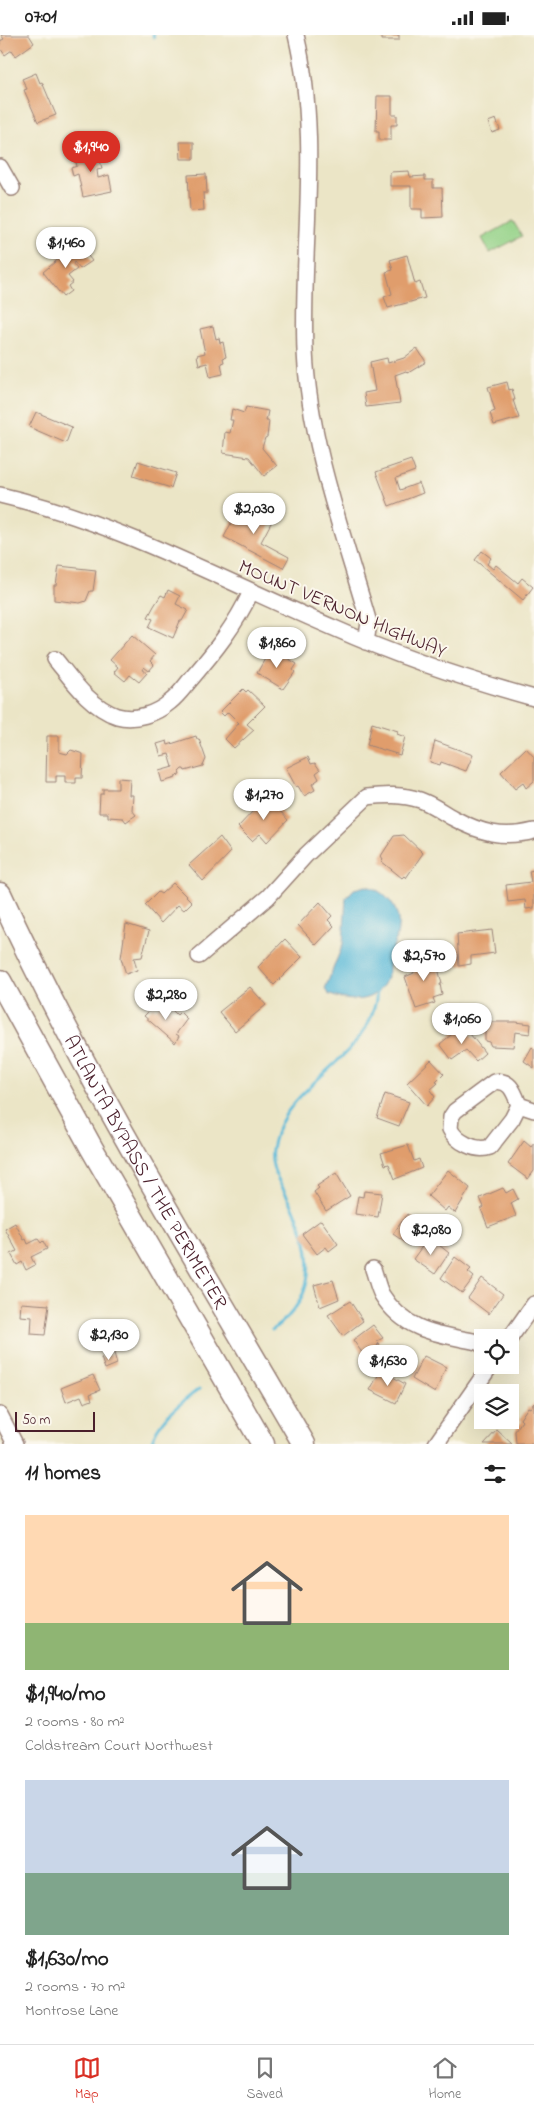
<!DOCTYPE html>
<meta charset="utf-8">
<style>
:root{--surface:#fff;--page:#f6f6f6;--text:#222;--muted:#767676;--line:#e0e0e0;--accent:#d93025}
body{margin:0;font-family:"Indie Flower",sans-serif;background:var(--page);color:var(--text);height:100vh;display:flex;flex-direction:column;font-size:19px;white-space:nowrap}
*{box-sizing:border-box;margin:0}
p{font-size:16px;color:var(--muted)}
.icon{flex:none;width:28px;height:28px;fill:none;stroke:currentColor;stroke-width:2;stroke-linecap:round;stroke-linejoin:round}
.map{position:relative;height:1409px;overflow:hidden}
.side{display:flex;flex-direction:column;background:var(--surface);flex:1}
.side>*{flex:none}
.controls{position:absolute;left:474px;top:1294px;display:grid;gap:10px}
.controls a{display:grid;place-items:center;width:45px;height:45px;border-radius:0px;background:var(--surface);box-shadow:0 5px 20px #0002;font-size:25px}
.scale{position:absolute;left:15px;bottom:12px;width:80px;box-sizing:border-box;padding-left:5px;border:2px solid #4a1f2b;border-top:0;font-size:14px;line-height:18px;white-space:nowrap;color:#4a1f2b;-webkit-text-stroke:4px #fbf7ec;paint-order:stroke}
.price{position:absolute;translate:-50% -42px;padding:0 11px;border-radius:18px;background:#fff;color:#222;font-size:16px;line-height:32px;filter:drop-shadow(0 1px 2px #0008)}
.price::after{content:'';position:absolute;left:50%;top:30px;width:15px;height:11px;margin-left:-8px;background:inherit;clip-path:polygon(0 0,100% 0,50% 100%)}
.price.on{background:var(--accent);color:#fff}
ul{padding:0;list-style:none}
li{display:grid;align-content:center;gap:10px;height:265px;padding:0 25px}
li span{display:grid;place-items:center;height:155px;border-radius:0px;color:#555}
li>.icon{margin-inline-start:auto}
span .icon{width:90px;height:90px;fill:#fffc;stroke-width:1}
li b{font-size:21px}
h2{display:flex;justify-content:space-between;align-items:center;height:60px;padding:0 25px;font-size:21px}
.status{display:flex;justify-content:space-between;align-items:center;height:35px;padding:0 25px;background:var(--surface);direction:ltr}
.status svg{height:14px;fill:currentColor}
.dock{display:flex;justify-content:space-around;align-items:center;height:70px;border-top:1px solid var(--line);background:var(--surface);font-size:14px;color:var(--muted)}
.dock a{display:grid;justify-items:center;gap:2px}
.dock .on{color:var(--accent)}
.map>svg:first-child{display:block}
</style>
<div class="status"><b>07:01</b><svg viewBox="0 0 49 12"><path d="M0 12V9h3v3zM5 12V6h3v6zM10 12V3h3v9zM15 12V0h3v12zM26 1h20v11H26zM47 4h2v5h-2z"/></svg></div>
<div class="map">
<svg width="534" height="1409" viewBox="0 0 534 1409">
<rect width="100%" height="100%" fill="#fbf7ec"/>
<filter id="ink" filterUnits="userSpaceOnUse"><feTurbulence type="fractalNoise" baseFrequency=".02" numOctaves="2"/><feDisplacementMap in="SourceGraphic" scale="10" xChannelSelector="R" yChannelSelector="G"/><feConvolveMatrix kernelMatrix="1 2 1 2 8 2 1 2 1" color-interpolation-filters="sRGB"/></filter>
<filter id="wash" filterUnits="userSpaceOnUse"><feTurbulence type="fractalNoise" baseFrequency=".0096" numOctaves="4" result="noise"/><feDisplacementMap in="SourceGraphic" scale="20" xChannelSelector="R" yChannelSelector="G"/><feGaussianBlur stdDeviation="1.12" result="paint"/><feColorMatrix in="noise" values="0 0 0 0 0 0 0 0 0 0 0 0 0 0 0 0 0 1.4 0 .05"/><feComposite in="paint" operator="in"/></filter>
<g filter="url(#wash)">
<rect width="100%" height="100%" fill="#ebe5c6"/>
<!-- green -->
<path fill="#93d186" stroke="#6e7858" d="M513,186L522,201L490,218L482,203Z"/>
<!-- water -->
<path fill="#5ab9d8" stroke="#526c82" d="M366,851C384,855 401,873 398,893C398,902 393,911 391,919C389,929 389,940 384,949C372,969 347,967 328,959L325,954L343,909L346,863L354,854Z"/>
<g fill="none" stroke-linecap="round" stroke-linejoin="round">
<!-- stream -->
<path stroke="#5ab9d8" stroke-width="3" d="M153,0L154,2
M272,1295C320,1262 315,1215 291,1168C281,1148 267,1133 273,1109C287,1045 372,1025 377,957
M151,1409C158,1384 180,1369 199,1354"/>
</g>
<g id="blocks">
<!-- building -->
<path fill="#e09d6c" d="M1,0H29L34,8L16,21L12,15L5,20L0,13V6L4,4Z
M382,0H399V5H382Z
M36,38L40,48L42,47L56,80L38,87L24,55L27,54L22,44Z
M377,61H392V80H397V90H391V105H379V96H376Z
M496,84L500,95L492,98L488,87Z
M180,107H194V124H181Z
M97,110L102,134L97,135L98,143L109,140L112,156L83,162L78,139L73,141L71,133L77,131L75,124L81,123L79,114Z
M409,136L410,142L425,141V145H433V153H442L443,182L422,183V174H411V151H390V137Z
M206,139L207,158H203L204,175L190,176L188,140Z
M73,212L76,216L81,212L92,226L80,234L74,227L73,229L77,234L68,241L73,247L68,251L71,256L63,262L43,237Z
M407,220L415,249L420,247L425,263L388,273L384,262L392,259L386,237L393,235L390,225Z
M213,291L216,304L219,303L220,308L223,307L226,322L223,323L224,327L221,328L223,339L210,342L207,328L199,330L197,320L205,318L200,294Z
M417,313L426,327L408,338L406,336L395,340L400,368L366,372L364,358L375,356L370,327L387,323L388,328L404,323Z
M507,347L509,355L512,354L515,365H513L519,383L494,390L490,378L495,376L488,352Z
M246,372L268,376L266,386H269L267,402L265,403L262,413L277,431L264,441L249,422L223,418L225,397L230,398L233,385H230L232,374L244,378Z
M36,377L72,392L66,408L29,392Z
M411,425L415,436L396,443L400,455L419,448L423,458L389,471L376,437Z
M138,426L176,438L171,453L133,441Z
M241,469L272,486L261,507L289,522L283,533L224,502Z
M482,516L491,523L487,529L493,534L496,530L518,548L522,543L533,552L523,565L475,525Z
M59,531L96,535L93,556H90L86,566L80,568L54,565V550H56Z
M168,555L180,561L176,569L188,575L182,586H180L173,603L149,592L153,584L148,582L154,571L161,560L165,562Z
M132,600L155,620L150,626L154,630L149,636L144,632L142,635L147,638L139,647L130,640L125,646L114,637L118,632L110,625Z
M271,613L297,629L293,635L295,637L283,654L257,638Z
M243,654L246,657L248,655L265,671L247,689L254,695L234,713L225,704L239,688L228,677L224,681L220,677Z
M372,688L398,696L397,699L405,702L400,720L367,710Z
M47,701H59V717L67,719L71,715L83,719L82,743H76V748H65V741H56V747H46Z
M196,701L197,704H199L206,724L203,731L185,736L184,734H182L179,737L180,740L175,741L176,743L162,747L159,736L173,732L169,719L161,721L157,709L167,706L168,710Z
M435,706L473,720L466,736L441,727L440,730L430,727Z
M526,713L534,722V746L526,753L523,748L515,754L501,737Z
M308,722L311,729L315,728L320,735L316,738L319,744L312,749L315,755L304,761L298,751L296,752L286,733Z
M118,743L130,744L129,760H133L132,775L136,780L126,787L123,783L108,782V778H99L100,759H103V754H118Z
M268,760L282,774L280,776L288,785L267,807L260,799L252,806L238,792Z
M404,800L423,818L406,843L404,841L402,843L381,826L383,824L381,821L394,801Z
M220,802L231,817L203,846L189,830Z
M534,835V873L526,874L525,865L508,867L506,850L531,847L529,836Z
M173,848L192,867L184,875L178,870L161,888L145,870L158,857L161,859Z
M320,867L332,881L328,885L334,891L316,910L298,890Z
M126,889L149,896L142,922L134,923L137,935L126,939L121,923Z
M492,895L495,918L471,921V929L459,931L457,899Z
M285,904L302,922L274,950L258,932Z
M424,920L428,927L434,926L435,933H438L442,949H440L442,960L433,963L435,968L416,974L405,942L414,938L411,928L416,926L415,923Z
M250,952L266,970L235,996L219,977Z
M163,966L177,980L180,977L187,984L176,999L179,1001L175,1008L144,981L153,972L156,974Z
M485,987H516L531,989L530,999L515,997L513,1012L491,1011L489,1007L485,1006Z
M463,990L485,1018L476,1026L466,1015L452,1025L440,1009Z
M532,1012L534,1014V1033L524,1026Z
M431,1025L444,1039L436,1047L438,1048L430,1055L435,1062L427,1071L407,1048Z
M385,1059L409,1067L399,1091L377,1083Z
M524,1106L531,1112L534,1108V1136L528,1144L508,1129Z
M408,1110L414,1126L419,1124L422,1133L395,1144L389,1129L385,1130L381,1118Z
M448,1135L470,1153L455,1178L448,1172L445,1176L428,1161Z
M336,1138L350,1161L326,1176L314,1157L319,1153L317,1151Z
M503,1153L506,1158L513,1154L518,1164L511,1168L516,1181L488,1192L481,1174L484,1172L480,1163Z
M364,1156L382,1158L378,1182L355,1179L358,1161L363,1162Z
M407,1179L425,1192L410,1211L393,1199Z
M321,1185L338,1209L329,1216L326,1212L317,1219L302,1199Z
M15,1188L24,1205L26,1204L28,1209L38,1204L41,1208L43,1206L47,1214L31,1222L35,1230L26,1235L22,1227L17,1230L11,1219L17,1216L5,1194Z
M429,1202L449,1218L435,1239L413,1224Z
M455,1222L471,1234L468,1237L474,1242L462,1258L441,1243Z
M482,1243L503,1259L489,1279L468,1263Z
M333,1245L339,1264L320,1272L314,1250Z
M350,1266L363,1286L343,1301L328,1280Z
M21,1268L49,1270L45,1300L31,1299L32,1282L20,1281Z
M373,1290L383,1303L377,1306L380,1309L377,1310L382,1316L368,1326L353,1305Z
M114,1318L117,1329L105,1334L101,1323Z
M424,1321L446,1332L435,1358L412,1344Z
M381,1335L405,1349L396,1368L370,1355Z
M93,1340L100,1355L90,1359L92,1365L84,1368L81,1361L66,1367L61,1353Z
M534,1368V1409H516L515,1396L522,1386L520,1384L528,1372L530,1373Z
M497,1395L512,1409H484Z"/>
</g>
</g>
<g filter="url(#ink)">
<use href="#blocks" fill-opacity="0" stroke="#9a8278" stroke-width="1"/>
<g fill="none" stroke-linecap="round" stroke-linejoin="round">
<!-- minor casing -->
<g stroke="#9a8278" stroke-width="18">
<path id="minor" d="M296,0C321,104 301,211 305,316C309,407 344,501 369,588L366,607
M0,132L12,153
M0,460C117,487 224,546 334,593C399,622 465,644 534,663
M55,624C72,645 90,672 117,681C135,686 156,679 170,667C178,661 184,652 191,644C215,616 235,591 251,557
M199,921L268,862L306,820L367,762C385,760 402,759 420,765C432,769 442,777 453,783C481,798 503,804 534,796
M519,1070L512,1084L490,1112C476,1117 456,1107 450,1094L451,1082L455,1076L494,1047C510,1044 514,1057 519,1070L534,1075
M373,1234C376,1242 378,1253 382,1260C405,1297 439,1299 478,1307L482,1310
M510,1303L534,1269
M0,1380L15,1409
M436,1409L491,1330"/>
</g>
<!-- highway casing -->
<g stroke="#9a8278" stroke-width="25">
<g id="highway">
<path id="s1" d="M0,859C87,1049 199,1228 304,1409"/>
<path d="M0,946L91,1112L263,1409"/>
</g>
</g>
<!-- minor -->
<use href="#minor" stroke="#fff" stroke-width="15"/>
<!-- highway -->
<use href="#highway" stroke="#fff" stroke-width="22"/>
</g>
</g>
<g text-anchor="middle" stroke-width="4" stroke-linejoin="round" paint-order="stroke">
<!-- street labels -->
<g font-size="20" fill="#4a1f2b" stroke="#fbf7ec">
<text transform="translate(343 573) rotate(23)" y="7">MOUNT VERNON HIGHWAY</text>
<text dy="7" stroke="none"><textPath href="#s1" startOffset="314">ATLANTA BYPASS / THE PERIMETER</textPath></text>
</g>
</g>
</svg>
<div class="controls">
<a><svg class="icon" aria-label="locate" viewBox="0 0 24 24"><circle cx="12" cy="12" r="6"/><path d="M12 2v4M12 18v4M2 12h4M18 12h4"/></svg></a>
<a><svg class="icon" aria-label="layers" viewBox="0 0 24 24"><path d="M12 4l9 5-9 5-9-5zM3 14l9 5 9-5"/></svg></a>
</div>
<div class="scale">50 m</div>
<b class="price on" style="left:91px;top:138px">$1,940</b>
<b class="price" style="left:66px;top:234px">$1,460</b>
<b class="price" style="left:254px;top:500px">$2,030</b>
<b class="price" style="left:277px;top:634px">$1,860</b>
<b class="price" style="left:264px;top:786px">$1,270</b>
<b class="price" style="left:424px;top:947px">$2,570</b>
<b class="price" style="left:166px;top:986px">$2,280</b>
<b class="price" style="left:462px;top:1010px">$1,060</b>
<b class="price" style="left:431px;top:1221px">$2,080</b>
<b class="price" style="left:109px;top:1326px">$2,130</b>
<b class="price" style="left:388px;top:1352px">$1,630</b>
</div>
<section class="side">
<h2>11 homes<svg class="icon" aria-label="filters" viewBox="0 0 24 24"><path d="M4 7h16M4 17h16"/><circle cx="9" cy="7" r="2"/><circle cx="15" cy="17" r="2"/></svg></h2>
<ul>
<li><span style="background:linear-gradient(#ffd9b3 70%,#8fb573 0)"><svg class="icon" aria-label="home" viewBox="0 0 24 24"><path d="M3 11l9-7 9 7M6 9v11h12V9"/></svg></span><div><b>$1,940/mo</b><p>2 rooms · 80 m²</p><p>Coldstream Court Northwest</p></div></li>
<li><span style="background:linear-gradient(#c9d6e8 60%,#7fa58c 0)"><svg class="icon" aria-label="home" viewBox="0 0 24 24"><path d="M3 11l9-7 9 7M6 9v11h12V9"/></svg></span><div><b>$1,630/mo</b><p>2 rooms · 70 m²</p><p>Montrose Lane</p></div></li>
</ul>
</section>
<nav class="dock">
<a class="on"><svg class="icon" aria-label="map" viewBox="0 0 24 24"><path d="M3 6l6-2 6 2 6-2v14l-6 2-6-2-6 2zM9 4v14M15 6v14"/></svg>Map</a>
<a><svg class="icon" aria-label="saved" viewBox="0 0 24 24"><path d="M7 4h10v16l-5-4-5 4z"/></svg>Saved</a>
<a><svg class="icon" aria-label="home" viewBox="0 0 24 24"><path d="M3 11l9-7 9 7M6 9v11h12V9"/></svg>Home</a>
</nav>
